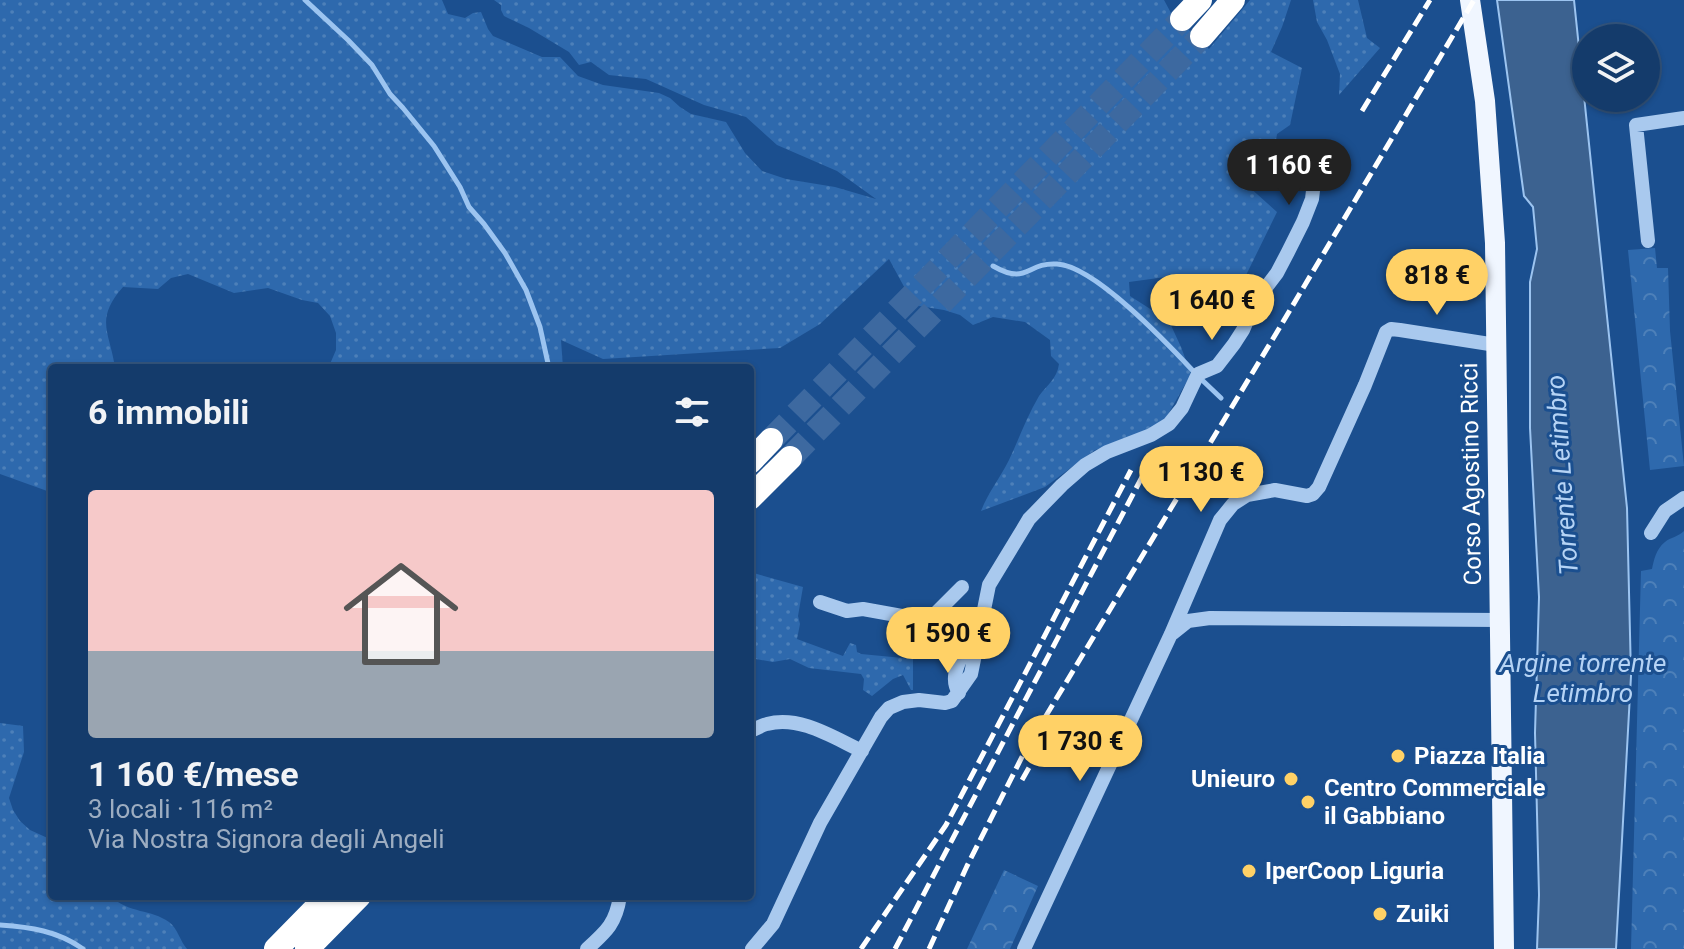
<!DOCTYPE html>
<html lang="it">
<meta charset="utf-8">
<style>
:root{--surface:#143b6b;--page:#1d4271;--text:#f1f3f6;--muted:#9dadc1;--line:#33557e;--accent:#ffd166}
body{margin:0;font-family:Roboto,sans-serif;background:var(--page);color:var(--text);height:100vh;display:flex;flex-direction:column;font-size:30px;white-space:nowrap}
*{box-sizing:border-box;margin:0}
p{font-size:26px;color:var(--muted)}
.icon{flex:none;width:44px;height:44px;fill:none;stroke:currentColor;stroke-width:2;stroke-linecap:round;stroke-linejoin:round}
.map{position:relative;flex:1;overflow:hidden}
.details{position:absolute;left:48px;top:364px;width:706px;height:536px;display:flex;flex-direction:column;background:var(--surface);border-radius:8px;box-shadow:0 2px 6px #0004,0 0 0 2px var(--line)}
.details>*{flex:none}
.controls{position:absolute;left:1572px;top:24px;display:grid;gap:16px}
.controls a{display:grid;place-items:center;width:88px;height:88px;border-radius:50%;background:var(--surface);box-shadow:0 2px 6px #0004,0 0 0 2px var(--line);font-size:40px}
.price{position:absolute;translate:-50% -68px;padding:0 18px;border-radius:28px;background:var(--accent);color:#111;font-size:26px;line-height:52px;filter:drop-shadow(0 2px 4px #0008)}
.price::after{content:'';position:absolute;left:50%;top:48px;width:24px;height:18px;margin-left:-12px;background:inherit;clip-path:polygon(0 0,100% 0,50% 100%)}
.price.current{background:#222;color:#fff}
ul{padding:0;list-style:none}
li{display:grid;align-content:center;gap:16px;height:424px;padding:0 40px}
li span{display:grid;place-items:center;height:248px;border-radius:8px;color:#555}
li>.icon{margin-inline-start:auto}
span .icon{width:144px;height:144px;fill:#fffc;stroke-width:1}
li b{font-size:34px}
h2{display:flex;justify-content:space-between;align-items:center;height:96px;padding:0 40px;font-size:34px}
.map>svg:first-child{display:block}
</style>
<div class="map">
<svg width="1684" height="949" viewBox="0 0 1684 949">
<defs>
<pattern id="grass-dots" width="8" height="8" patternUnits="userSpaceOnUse" patternTransform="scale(2)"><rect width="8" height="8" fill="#2e69ad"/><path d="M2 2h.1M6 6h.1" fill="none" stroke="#4d80b9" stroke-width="1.8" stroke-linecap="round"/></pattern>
<pattern id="park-crowns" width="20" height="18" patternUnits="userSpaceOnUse" patternTransform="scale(2)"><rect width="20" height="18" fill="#2e69ad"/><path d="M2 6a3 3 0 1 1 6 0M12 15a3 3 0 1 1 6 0" fill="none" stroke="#4d80b9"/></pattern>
</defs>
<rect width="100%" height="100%" fill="#1b4f8f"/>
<!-- grass -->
<path fill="url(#grass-dots)" d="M0,0H442L448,14L465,18L473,13L481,12L488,29L493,36L542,57H560L578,76L603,85L659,93L670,98L680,107L691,114L726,122L745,153L762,171L786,179L835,187L876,199L837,171L777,145L746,117L704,105L646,79L609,75L591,62L579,65L569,52L529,28L504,16L501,10V5L494,0H1164L1171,13L1209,49L1250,0H1291L1282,27L1271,52L1302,68L1290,125L1277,134L1273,160L1250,147L1238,177L1277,212L1224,320L1180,275L1129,282L1130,296L1169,321L1181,347L1191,374L1166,418L1150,430L1124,442L1095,450L1045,487L981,511C988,493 1000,478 1009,460C1019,439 1027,416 1039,396C1047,385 1057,379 1059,364L1051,356L1050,340L1025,322L993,317L973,325L960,315L944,310L919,306L908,294L889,259L820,324L780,348L603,359L561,340L563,368H326L330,364L336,350V333L330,316L318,303L302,300L268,288L234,293L188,274L171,278L158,289L123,287C94,320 110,332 115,368H52V492H50L0,474Z
M1313,0H1358L1367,38L1380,48L1339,95L1340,74L1327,40L1317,22Z
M750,572L803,587L798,616L800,624L797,639L843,656L850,643L856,645L857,652L861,654L913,659V690H911L903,675L893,679L872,696L863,690L864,679L861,674L809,668L790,659L773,662L750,658Z
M0,723L23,726L24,752L9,798L13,810L20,821L30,830L52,840V896H110C130,914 151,909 169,922C178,929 180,941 187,949H0Z"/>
<!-- park -->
<path fill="url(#park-crowns)" d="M1655,248L1657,268H1668L1670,331L1684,466L1650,470L1628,250Z
M1684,531V949H1631L1641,571L1652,569C1654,560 1656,549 1665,542C1671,537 1678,537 1684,531Z
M1004,870L1038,886L1010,949H967Z"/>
<!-- water -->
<path fill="#3c6290" stroke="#9cc4f0" stroke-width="2" d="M1497,0H1574L1627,508L1631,676L1616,949H1537L1539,895L1535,733L1539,597L1530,428V282L1537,249L1533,207L1524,196Z"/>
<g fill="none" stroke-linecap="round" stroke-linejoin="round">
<!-- stream -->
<path stroke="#9cc4f0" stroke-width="5" d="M305,0L348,40L372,65L390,94L403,108L434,146L460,187L469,207L484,224L505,253L526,290L540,327L549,368
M993,266C1028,286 1026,262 1057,264C1095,266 1168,344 1195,373
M1201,379L1221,398
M0,925C30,927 58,931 83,949"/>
<!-- highway-tunnel -->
<path stroke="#3d69a0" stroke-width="24" stroke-dasharray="24 12" stroke-linecap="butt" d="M771,440L1182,19
M790,458L1202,36"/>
<!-- minor -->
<path stroke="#a9c9ee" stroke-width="14" d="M1648,241L1636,125L1684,118
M1651,533L1665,511L1684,498
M820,602L847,611L863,609L935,622L957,629L967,634C968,654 946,672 959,693
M935,622L937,612L962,587
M1173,633L1188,621L1210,618L1500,620
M750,731C756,729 762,725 767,724C800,715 834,738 862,751
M587,949C607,931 616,923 620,896
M752,949L773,924L820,823L881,717L889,708L903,702L919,700L945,703L952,701L971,674L989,585L1029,519L1062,485L1085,465L1107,452L1151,435L1169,424L1182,408L1198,374L1217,366L1234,344L1243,330L1255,302L1277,273L1288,252L1303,222L1312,199L1318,148
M1024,949L1171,634L1220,520L1233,504L1247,495L1275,490L1307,496L1313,494L1319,487L1365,385L1386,332L1391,329L1400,330L1496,345"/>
<!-- major -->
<path stroke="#f0f6ff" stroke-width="20" d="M1470,0L1485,101L1495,243L1504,949"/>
<!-- highway -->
<path stroke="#fff" stroke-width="24" d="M1182,19L1200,0
M1202,36L1233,0
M750,462L771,440
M750,498L790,458
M276,949L328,896
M307,949L359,896"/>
<!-- rail -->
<path stroke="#fff" stroke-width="5" stroke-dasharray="14 6" stroke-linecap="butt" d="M1362,111L1430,0
M1022,780L1054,724
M861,949L946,825L1131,470
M895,949L1142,477
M929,949L967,866L1026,749L1277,332L1474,0"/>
</g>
<!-- markers -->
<g fill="#ffd166" stroke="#1b4f8f" stroke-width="3">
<circle cx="1398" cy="756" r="8"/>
<circle cx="1291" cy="779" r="8"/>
<circle cx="1308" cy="802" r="8"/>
<circle cx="1249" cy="871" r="8"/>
<circle cx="1380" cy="914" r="8"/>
</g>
<g text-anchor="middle" stroke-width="6" stroke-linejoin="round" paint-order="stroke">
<!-- street labels -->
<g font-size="24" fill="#fff" stroke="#1b4f8f">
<text transform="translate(1471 474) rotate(-91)" y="8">Corso Agostino Ricci</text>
</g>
<!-- poi labels -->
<g font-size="24" font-weight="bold" fill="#fff" stroke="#1b4f8f" text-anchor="start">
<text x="1414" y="764">Piazza Italia</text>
<text x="1275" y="787" text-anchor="end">Unieuro</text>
<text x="1324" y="796">Centro Commerciale<tspan x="1324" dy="28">il Gabbiano</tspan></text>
<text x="1265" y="879">IperCoop Liguria</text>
<text x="1396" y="922">Zuiki</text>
</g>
<!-- water labels -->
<g font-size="26" font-style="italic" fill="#b5d3f5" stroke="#1b4f8f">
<text transform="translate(1562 475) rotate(-94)" y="9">Torrente Letimbro</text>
<text x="1583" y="672">Argine torrente<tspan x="1583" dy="30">Letimbro</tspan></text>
</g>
</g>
</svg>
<div class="controls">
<a><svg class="icon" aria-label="layers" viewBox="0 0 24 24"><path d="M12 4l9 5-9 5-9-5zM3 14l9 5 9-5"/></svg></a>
</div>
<b class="price current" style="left:1289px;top:207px">1 160 €</b>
<b class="price" style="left:1437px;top:317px">818 €</b>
<b class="price" style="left:1212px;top:342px">1 640 €</b>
<b class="price" style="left:1201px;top:514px">1 130 €</b>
<b class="price" style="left:948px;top:675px">1 590 €</b>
<b class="price" style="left:1080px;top:783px">1 730 €</b>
<section class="details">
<h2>6 immobili<svg class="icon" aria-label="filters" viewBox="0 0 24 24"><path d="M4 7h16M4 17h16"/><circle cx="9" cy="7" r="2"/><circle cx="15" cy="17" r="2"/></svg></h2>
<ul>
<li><span style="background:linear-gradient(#f6c9c9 65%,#9aa5b1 0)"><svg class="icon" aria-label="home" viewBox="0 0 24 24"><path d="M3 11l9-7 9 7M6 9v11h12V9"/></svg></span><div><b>1 160 €/mese</b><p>3 locali · 116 m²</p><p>Via Nostra Signora degli Angeli</p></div></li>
</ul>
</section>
</div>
